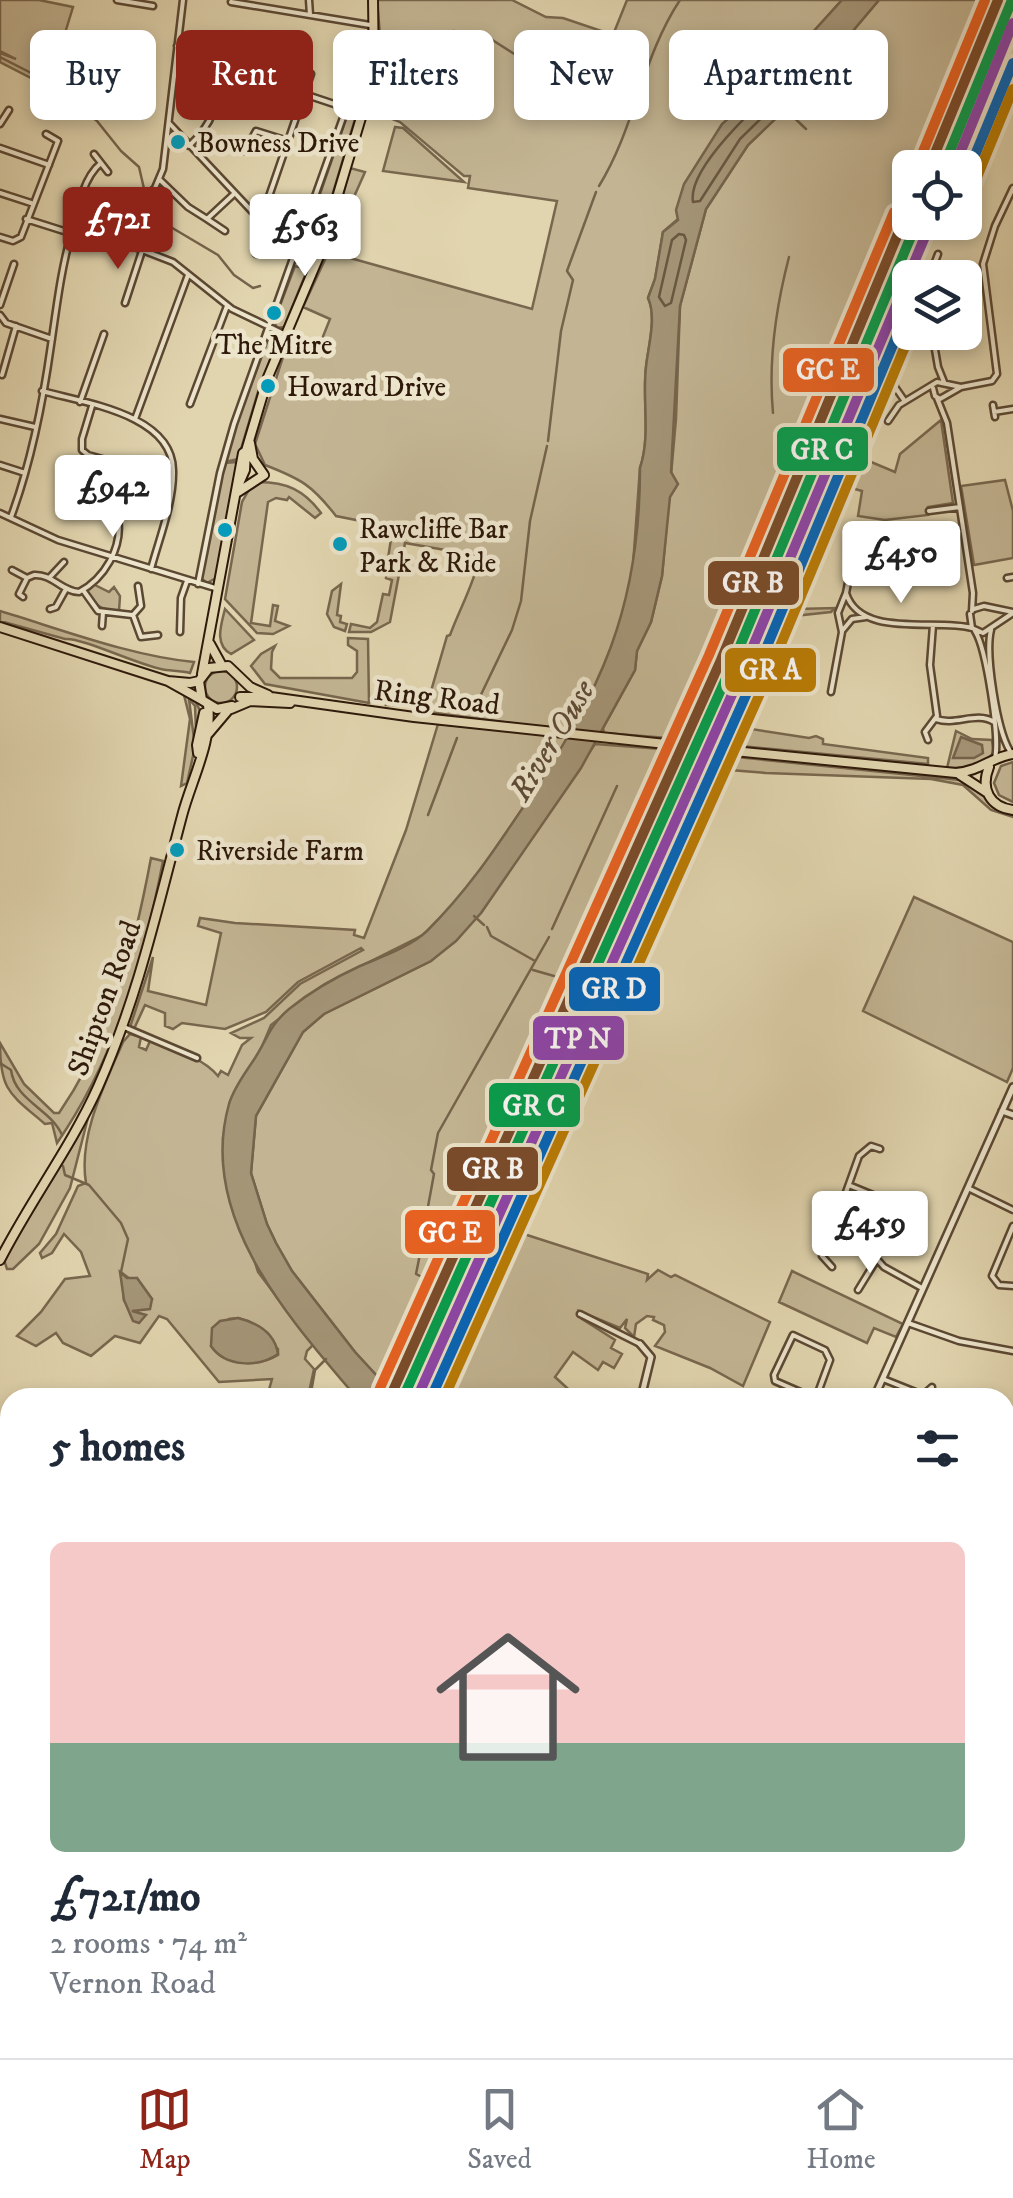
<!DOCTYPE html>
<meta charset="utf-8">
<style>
:root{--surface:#fff;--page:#f6f6f7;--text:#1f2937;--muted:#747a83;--line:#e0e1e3;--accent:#8f2418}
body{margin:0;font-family:"IM FELL DW Pica",serif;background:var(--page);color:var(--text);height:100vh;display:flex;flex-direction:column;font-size:38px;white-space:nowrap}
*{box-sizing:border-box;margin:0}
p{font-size:32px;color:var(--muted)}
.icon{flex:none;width:55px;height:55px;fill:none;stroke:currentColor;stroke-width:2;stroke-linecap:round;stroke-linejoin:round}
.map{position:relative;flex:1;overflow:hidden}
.panel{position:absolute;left:0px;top:1388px;width:1015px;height:672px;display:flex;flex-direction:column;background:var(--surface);border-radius:30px 30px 0 0;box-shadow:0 5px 15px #0003}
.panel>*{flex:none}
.guide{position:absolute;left:30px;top:30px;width:955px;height:90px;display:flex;gap:20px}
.controls{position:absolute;left:892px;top:150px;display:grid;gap:20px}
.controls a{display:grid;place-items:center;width:90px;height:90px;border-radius:15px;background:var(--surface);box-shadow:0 5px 15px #0003;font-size:50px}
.price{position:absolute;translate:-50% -85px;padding:0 22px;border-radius:10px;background:#fff;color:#222;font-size:32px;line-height:65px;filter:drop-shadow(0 2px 5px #0008)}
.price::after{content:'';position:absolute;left:50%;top:60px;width:30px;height:22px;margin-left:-15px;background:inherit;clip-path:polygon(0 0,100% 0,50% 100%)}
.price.selected{background:var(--accent);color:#fff}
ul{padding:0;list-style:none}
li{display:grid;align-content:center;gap:20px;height:530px;padding:0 50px}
li span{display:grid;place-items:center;height:310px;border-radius:15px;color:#555}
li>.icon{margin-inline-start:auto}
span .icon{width:180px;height:180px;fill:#fffc;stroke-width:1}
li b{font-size:42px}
h2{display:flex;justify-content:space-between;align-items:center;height:120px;padding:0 50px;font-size:42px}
.chip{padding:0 35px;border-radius:15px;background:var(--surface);box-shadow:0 5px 15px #0003;font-size:35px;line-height:90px}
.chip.selected{background:var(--accent);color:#fff}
.tabs{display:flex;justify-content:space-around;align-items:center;height:140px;border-top:2px solid var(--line);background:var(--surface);font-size:28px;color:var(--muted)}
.tabs a{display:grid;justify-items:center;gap:5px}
.tabs .selected{color:var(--accent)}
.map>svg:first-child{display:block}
</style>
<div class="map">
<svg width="1013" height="2058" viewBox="0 0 1013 2058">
<rect width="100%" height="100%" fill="#e1d5af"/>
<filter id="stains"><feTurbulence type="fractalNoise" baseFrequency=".002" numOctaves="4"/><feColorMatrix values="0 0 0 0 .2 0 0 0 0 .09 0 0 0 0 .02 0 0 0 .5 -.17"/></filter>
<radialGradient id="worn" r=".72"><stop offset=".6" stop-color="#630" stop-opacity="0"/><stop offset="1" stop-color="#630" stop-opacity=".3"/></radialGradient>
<!-- green -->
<path fill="#c3b593" stroke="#78674e" stroke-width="2.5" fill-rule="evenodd" d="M0,0H39L73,7L51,79L64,95L0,62V53L16,59L0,51Z
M377,0H512L546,17L563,18L613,35L627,0H842L813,32L789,65L734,112L678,219L663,232L655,279L648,298C657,317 648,347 646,367C642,400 651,435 640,468L632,579L616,637L585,711L543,778L469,888L423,935L325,984L271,1025L261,1049L230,1102L223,1137V1161L258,1272L313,1345L307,1351L305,1359L314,1369L308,1397H267L272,1379L219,1382L167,1319L159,1316L140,1343L115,1336L91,1356L63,1343L56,1333L36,1346L17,1336L41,1312L65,1279L90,1276L81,1252L64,1234L52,1253L42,1258L40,1253L56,1234L78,1186L86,1183C78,1136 105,1084 123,1042L130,1034L141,1037L139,1047L146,1050L150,1041C172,1049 203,1057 218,1076L221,1071L228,1075L242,1045L251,1038H240L231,1033L264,1018L300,984L363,950L361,948L298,982L266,1012L225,1029L182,1023L173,1029L165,1026V1013L145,1005L134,1029L130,1027L153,957L148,991L206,1005L221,933L198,926L200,918L235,923L355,930L354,935L364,938L406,830L438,724L509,731V723L428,712L429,705H386L388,696H420L431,691L447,636L450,635C460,608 474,584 480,556L405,543L390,622L371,632H349L351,624L370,628L377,622L383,594L389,595L392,580L386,578L387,564L379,559L388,558L392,533L383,528L403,526V523L381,525L336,516C312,485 301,479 265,465L255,444L291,332L320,344L330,319L303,307L328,253L350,168L365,172L341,226L343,256L532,309L557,201L468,188L470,176H464L400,122L380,114L383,101L375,91L382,58ZM122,1273L130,1279L137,1278L152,1299L138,1311L129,1308L124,1300ZM238,1318L248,1321L278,1349V1355C258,1367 225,1366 211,1346L229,1319Z
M879,0H1005L934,167L910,168V222L798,482L693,740L604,733L603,728L635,670L637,651L651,622L662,576L676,419L680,306L706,209L748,145L792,103Z
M353,114L355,119L317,246L284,327L277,328L274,321L295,266L303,268L305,261L296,262L300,251H304L318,231L313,229L302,246L347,116Z
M395,127L403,128L464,182L383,171Z
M271,332L278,339L258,392L238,459L225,462L236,424Z
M941,420L953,503L928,507V515L885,520L858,516L862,491L844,486L833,531L808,526L840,449L895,472L900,454Z
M237,462L216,578L207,583L201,578L224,463Z
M1005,480L1013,511V558L974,565L961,486Z
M259,482C286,482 304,490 321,513L315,518L289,497L287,500L276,498L268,502L251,623L270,626L273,605L278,606L275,621L289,626L273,634L257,633L225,599L242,502L250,488Z
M93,584L109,592L114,587L120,596L119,611C101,610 95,606 85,591Z
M341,584L337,615L341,616L340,622L347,624L345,631L334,627L327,614L332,591Z
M772,605L796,609L835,608L831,612L785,617L758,670L767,672L765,676H763L735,719L738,727L809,738L816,736L823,739V744L928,758V764L710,743Z
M225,609L254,640L231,654C214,645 221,625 225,609Z
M0,611C63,630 131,656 194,662L190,673C182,671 174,671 166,670C142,667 82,637 65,639L0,621Z
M348,638L368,639L369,703L265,684L251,666L261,654L275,646L272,652L271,669L280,678H352L357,672V651L348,645Z
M205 687a16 16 0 1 1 32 0a16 16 0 1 1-32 0Z
M184,695L195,700L201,713L196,731L195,706L189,699L195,747L187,783L181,786L190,719Z
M956,731L972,739L992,740L994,752C983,767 964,768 947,768Z
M595,744L688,751L404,1392L378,1377L355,1352L292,1271L276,1243L267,1224L251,1173L256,1116L303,1032L324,1014L431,961L481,913Z
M707,754L960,780C980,789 992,804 1013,812V817L991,810L963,785L931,779L766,773L705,768Z
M1013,762V802L999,795L994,783L1001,766Z
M151,858L163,861C144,960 115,1059 57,1143L52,1123L45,1124C10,1094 0,1091 0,1043L24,1084L54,1113H59C112,1036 134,949 151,858Z
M914,897L1013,942V1068L1007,1082L863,1011Z
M91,1106L70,1188L39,1244L13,1269H7L4,1260Z
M493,1224L648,1274L647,1280L658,1270L671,1277L675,1275L770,1322L743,1386L710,1368L655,1346L665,1332L664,1325L653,1320L654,1317L647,1316L636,1324L634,1337L625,1328L627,1319L620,1328L579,1311L582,1319L615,1340L611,1348L622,1354L614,1368L603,1362L598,1370L573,1352L555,1377L577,1397H436L440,1391L426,1385Z
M792,1271L903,1324L896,1337L874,1328L867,1343L779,1302Z
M768,2050H829L828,2058H766Z"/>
<!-- water -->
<path fill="#a49577" stroke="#75634b" stroke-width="2.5" d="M842,0H879L792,103L748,145L706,209L680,306L671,472L678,484L670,497L662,576L651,622L637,651L635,670L581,768L481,913L456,941L431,961L324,1014L303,1032L256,1116L251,1173L267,1224L276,1243L292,1271L355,1352L378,1377L413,1397H356C289,1318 197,1217 229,1104C234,1087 246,1072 255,1058C268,1038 269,1026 289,1009C310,992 336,977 360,966C381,957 410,947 427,931C467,891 493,852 524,806C601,691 640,609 640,468C651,435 642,400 646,367C648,347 657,317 648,298L655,279L663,232L678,220L676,210L684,184L722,124L789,65L813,32Z
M961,737L982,745L983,753L974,758H953Z
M120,1272L127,1278H137L152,1299L150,1309L132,1311L146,1315L139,1323L133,1321L124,1300Z
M238,1318C258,1323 275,1333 278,1354C258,1368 225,1367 211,1346L212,1328L220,1321Z"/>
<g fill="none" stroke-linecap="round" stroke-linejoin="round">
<!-- shore -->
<path stroke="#695740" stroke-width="2.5" d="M783,83L789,84L790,90L740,139L700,201L693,202C687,168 758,104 783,83Z
M679,234L684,235L686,240L671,303L665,306L659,297L672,240Z"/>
<!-- stream -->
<path stroke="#75634b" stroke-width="2.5" d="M0,57L41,78L97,121L121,151L139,167L145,193
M610,79L619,80L644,75
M385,83L393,69L453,31L483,34L516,55L547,58L585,71
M785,109L806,129
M599,186C635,128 642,57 680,0
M150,199L163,213L169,226L218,255L234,275L253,288L260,286
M302,250L316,229
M773,413C768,360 776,307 789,257
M548,441L561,331L573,280L567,271L596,192
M476,705L512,630L521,601L530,521L547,446
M428,815L457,738
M474,916L484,925
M487,927L491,936L535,961
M552,929L617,786
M533,970L575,982
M0,1063L11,1070C15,1101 51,1109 62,1135
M63,1166L65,1175L89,1185L121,1223L128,1239L121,1272
M420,1250L434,1174L431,1170L438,1133L549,937
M420,1254L416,1274L430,1281L448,1283
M310,1398L315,1370L326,1359
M1005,1750H1008
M1010,1751L1013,1750
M30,2050L36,2058
M778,2058L779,2050"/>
<!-- minor casing -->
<g stroke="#5b4833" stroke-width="9">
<path id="minor" d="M117,0L153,6
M309,0L310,15
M231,2L370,25
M177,46L303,67L311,74L265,208L258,218
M261,91L266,61
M304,94L361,113
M169,123L292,254
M0,124L9,110
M189,146C222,115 216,94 222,53
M0,148L49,165
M245,151L256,131L288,141
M94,154L108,172
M160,180L188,207L207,219L235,193
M0,193L31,203
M26,219L67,232L83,227L173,262L232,309L284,334
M207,219L225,231
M78,226C75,207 86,175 101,163
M0,237L13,241L21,237L58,141L46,134
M118,242L133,209L155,188L163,169L183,0
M256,254L275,236
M929,278L938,254
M125,303L142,251
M0,305L14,264
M0,315L6,323L52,339
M932,332L938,367L944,382
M2,375L16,326
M893,377L895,387L904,400
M933,388L935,396L940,399L961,387
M42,391C84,403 172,414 173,470C174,502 159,539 151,569
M937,398L947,423L973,593L972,611
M80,402L104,334
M190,404L227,306
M993,405L995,417
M92,406L82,439V450L88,455L127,466
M994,412L1013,409
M0,419L35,427
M135,419L188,275
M888,421L899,405L937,382L961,387L992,381L997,374L983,264L995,226L1013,188
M0,465L25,473
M929,511L960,507
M0,513L58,540L215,588
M11,517C31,463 43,402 51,345C57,305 61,269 72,231
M854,551L878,554
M12,570L27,578
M50,577L64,562
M1007,578L1013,577
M198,584L220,473L234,424L361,67
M138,586L141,606L133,615L141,637L158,635
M83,590L98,611L132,615
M846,593C860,639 937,618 972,628
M23,597L19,594L27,578L34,575C53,574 61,591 79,592C104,579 123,548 118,518L110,510L64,496
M50,609L56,607L66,589
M974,609L984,606L1013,612
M970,614L972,628L983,633L1013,613
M102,626L103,612
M991,630C985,654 997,730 1010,751
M842,631L852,619L866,617
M975,631C986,648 1000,737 995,758
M180,632L181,598L187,581
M831,692L842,632L838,613L846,593L858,533
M936,719C956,726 976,711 994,722
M928,740L925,732L937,716L930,665L933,625
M124,1027L197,1058
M851,1186L897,1205
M968,1188L1013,1210
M1013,1226L992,1276L999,1285L1013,1286
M835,1232L867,1248L884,1267L922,1288
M867,1248L884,1215L887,1201
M832,1267L822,1256L835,1232L836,1220L859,1156L871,1146L880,1149
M858,1290L877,1259
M580,1314L640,1344
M908,1323L959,1341L1013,1351
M883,1379L923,1395L932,1387
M814,1398L775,1381L774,1375L793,1335L825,1350L830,1360L816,1398
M1005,1456H1013
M0,1469L3,1462
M1005,1502L1013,1467
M0,1516L10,1520
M1005,1549L1013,1550
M1005,1556L1013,1585
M1005,1595L1013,1591
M0,1729L10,1732
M608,2058L609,2050"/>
</g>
<!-- tertiary casing -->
<g stroke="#5b4833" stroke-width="10">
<path id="tertiary" d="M1002,1111L1013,1115
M640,1344L651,1357L641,1398
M874,1398L1013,1087
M1005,1754H1013"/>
</g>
<!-- primary casing -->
<g stroke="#2e190a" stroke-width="12">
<path id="primary" d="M238,486L245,470L246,451
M238,492L264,475L253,459L250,443
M210,644L221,664
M202,674L243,453L246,451L268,377L320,254L363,111L374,69L373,0"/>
</g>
<!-- trunk casing -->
<g stroke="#2e190a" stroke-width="12">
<path id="trunk" d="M0,627L168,681L190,683L199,681
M168,681L202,700
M240,697H271L414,717L675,745
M232,706L217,709L202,700L199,681L209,668L228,666L250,687L268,695
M231,709L250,701L290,703
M208,734L230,708
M724,750L956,773C980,771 992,757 1013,754
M198,753L197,745L204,713
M989,767C980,789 990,807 1013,810
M960,775L986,792
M0,1260C30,1201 71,1147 98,1087C138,997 157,910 182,816C191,781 213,741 208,705"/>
</g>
<!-- minor -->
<use href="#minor" stroke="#ece4cb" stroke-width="4"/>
<!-- tertiary -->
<use href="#tertiary" stroke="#ece4cb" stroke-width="5"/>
<!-- primary -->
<use href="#primary" stroke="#e1d5af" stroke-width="8"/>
<!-- trunk -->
<use href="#trunk" stroke="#e1d5af" stroke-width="8"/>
<!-- rail casing -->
<g stroke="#2e190a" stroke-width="6">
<path id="rail" d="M946,168L1013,4
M452,1296L475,1252L737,666L923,222"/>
</g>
<!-- rail -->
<use href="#rail" stroke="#ece4cb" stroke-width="2.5" stroke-dasharray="8" stroke-linecap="butt"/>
<!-- trunk-bridge casing -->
<g stroke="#2e190a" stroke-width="12" stroke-linecap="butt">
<path id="trunk-bridge" d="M675,745L724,750"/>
</g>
<!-- trunk-bridge -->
<use href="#trunk-bridge" stroke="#e1d5af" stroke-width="8"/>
<!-- rail-1 casing -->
<g stroke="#ece4cb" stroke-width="18">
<path id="rail-1" d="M943,168L1012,0
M403,1398L732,665L917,222"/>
</g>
<!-- rail-2 casing -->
<g stroke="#ece4cb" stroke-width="18">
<path id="rail-2" d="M954,168L1013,23
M417,1398L743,670L929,227"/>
</g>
<!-- rail-3 casing -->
<g stroke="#ece4cb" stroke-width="18">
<path id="rail-3" d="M931,163L998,0
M392,1393L721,660L905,217"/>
</g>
<!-- rail-4 casing -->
<g stroke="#ece4cb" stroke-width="18">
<path id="rail-4" d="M966,177L1013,63
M431,1398L755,675L910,304"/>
</g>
<!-- rail-5 casing -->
<g stroke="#ece4cb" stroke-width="18">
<path id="rail-5" d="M920,159L985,0
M380,1388L709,655L894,212"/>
</g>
<!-- rail-6 casing -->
<g stroke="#ece4cb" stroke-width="18">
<path id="rail-6" d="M975,182L1013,89
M444,1398L766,680L911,332"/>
</g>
<!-- rail-1 -->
<use href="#rail-1" stroke="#029f4d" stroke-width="10"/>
<!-- rail-2 -->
<use href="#rail-2" stroke="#8e44ad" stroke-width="10"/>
<!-- rail-3 -->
<use href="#rail-3" stroke="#7a4b2a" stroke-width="10"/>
<!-- rail-4 -->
<use href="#rail-4" stroke="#0065bd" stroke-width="10"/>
<!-- rail-5 -->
<use href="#rail-5" stroke="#e86121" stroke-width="10"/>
<!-- rail-6 -->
<use href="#rail-6" stroke="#bb7c03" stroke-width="10"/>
</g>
<!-- markers -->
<g fill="#059bba" stroke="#ece4cb" stroke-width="4">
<circle cx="178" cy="142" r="9"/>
<circle cx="274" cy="313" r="9"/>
<circle cx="268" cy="386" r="9"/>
<circle cx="225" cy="530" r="9"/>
<circle cx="340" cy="544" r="9"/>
<circle cx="177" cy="850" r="9"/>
</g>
<g text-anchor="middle" stroke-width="9" stroke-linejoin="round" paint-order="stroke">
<!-- bus labels -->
<g font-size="28" fill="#2e190a" stroke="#ece4cb" text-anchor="start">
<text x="197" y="152">Bowness Drive</text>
<text x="274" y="354" text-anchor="middle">The Mitre</text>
<text x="287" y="396">Howard Drive</text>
<text x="359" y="538">Rawcliffe Bar<tspan x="359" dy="34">Park &amp; Ride</tspan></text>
<text x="196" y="860">Riverside Farm</text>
</g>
<!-- street labels -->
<g font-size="30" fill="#2e190a" stroke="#ece4cb">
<text transform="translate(437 697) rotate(7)" y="10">Ring Road</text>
<text transform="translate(104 998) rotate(-70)" y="10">Shipton Road</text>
</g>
<!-- water labels -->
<g font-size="32" font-style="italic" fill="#5d4b36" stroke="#ece4cb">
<text transform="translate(551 740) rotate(-59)" y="11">River Ouse</text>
</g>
</g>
<g stroke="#ece4cb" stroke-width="4">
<rect x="781" y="346" width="95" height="48" rx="10" fill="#e86121"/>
<rect x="775" y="425" width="95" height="48" rx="10" fill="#029f4d"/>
<rect x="706" y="559" width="95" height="48" rx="10" fill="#7a4b2a"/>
<rect x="723" y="646" width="95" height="48" rx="10" fill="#bb7c03"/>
<rect x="567" y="965" width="95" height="48" rx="10" fill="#0065bd"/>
<rect x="531" y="1014" width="95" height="48" rx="10" fill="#8e44ad"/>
<rect x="487" y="1081" width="95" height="48" rx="10" fill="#029f4d"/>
<rect x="445" y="1145" width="95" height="48" rx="10" fill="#7a4b2a"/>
<rect x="403" y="1208" width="94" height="48" rx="10" fill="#e86121"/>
</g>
<g font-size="28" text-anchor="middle" font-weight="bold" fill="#fff">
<text x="828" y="379">GC E</text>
<text x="822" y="459">GR C</text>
<text x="753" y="592">GR B</text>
<text x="770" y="679">GR A</text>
<text x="614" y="998">GR D</text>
<text x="578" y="1048">TP N</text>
<text x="534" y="1115">GR C</text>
<text x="493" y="1178">GR B</text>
<text x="450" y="1242">GC E</text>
</g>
<rect width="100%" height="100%" filter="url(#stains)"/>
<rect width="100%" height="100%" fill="url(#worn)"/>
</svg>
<div class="controls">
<a><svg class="icon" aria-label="locate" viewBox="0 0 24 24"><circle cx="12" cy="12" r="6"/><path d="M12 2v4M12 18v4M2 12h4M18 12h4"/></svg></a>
<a><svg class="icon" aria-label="layers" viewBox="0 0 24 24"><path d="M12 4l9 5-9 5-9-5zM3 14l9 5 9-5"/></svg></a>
</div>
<b class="price selected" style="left:118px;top:272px">£721</b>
<b class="price" style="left:305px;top:279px">£563</b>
<b class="price" style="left:113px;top:540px">£942</b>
<b class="price" style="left:901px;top:606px">£450</b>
<b class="price" style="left:870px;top:1276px">£459</b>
<div class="guide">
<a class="chip">Buy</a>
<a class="chip selected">Rent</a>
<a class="chip">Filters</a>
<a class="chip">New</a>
<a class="chip">Apartment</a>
</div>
<section class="panel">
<h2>5 homes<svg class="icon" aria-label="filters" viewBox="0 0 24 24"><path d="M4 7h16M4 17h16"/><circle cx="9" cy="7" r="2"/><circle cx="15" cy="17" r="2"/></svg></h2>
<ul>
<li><span style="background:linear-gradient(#f6c9c9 65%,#7fa58c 0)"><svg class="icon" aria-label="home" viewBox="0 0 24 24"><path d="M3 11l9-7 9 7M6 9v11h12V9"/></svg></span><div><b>£721/mo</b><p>2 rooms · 74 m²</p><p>Vernon Road</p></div></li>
</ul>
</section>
</div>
<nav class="tabs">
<a class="selected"><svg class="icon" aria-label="map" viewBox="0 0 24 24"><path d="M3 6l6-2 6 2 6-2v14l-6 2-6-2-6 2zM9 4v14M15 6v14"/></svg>Map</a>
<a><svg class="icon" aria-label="saved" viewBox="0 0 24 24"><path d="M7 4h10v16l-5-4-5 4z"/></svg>Saved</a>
<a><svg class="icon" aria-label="home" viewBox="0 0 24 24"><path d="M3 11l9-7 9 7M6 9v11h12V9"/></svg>Home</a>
</nav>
